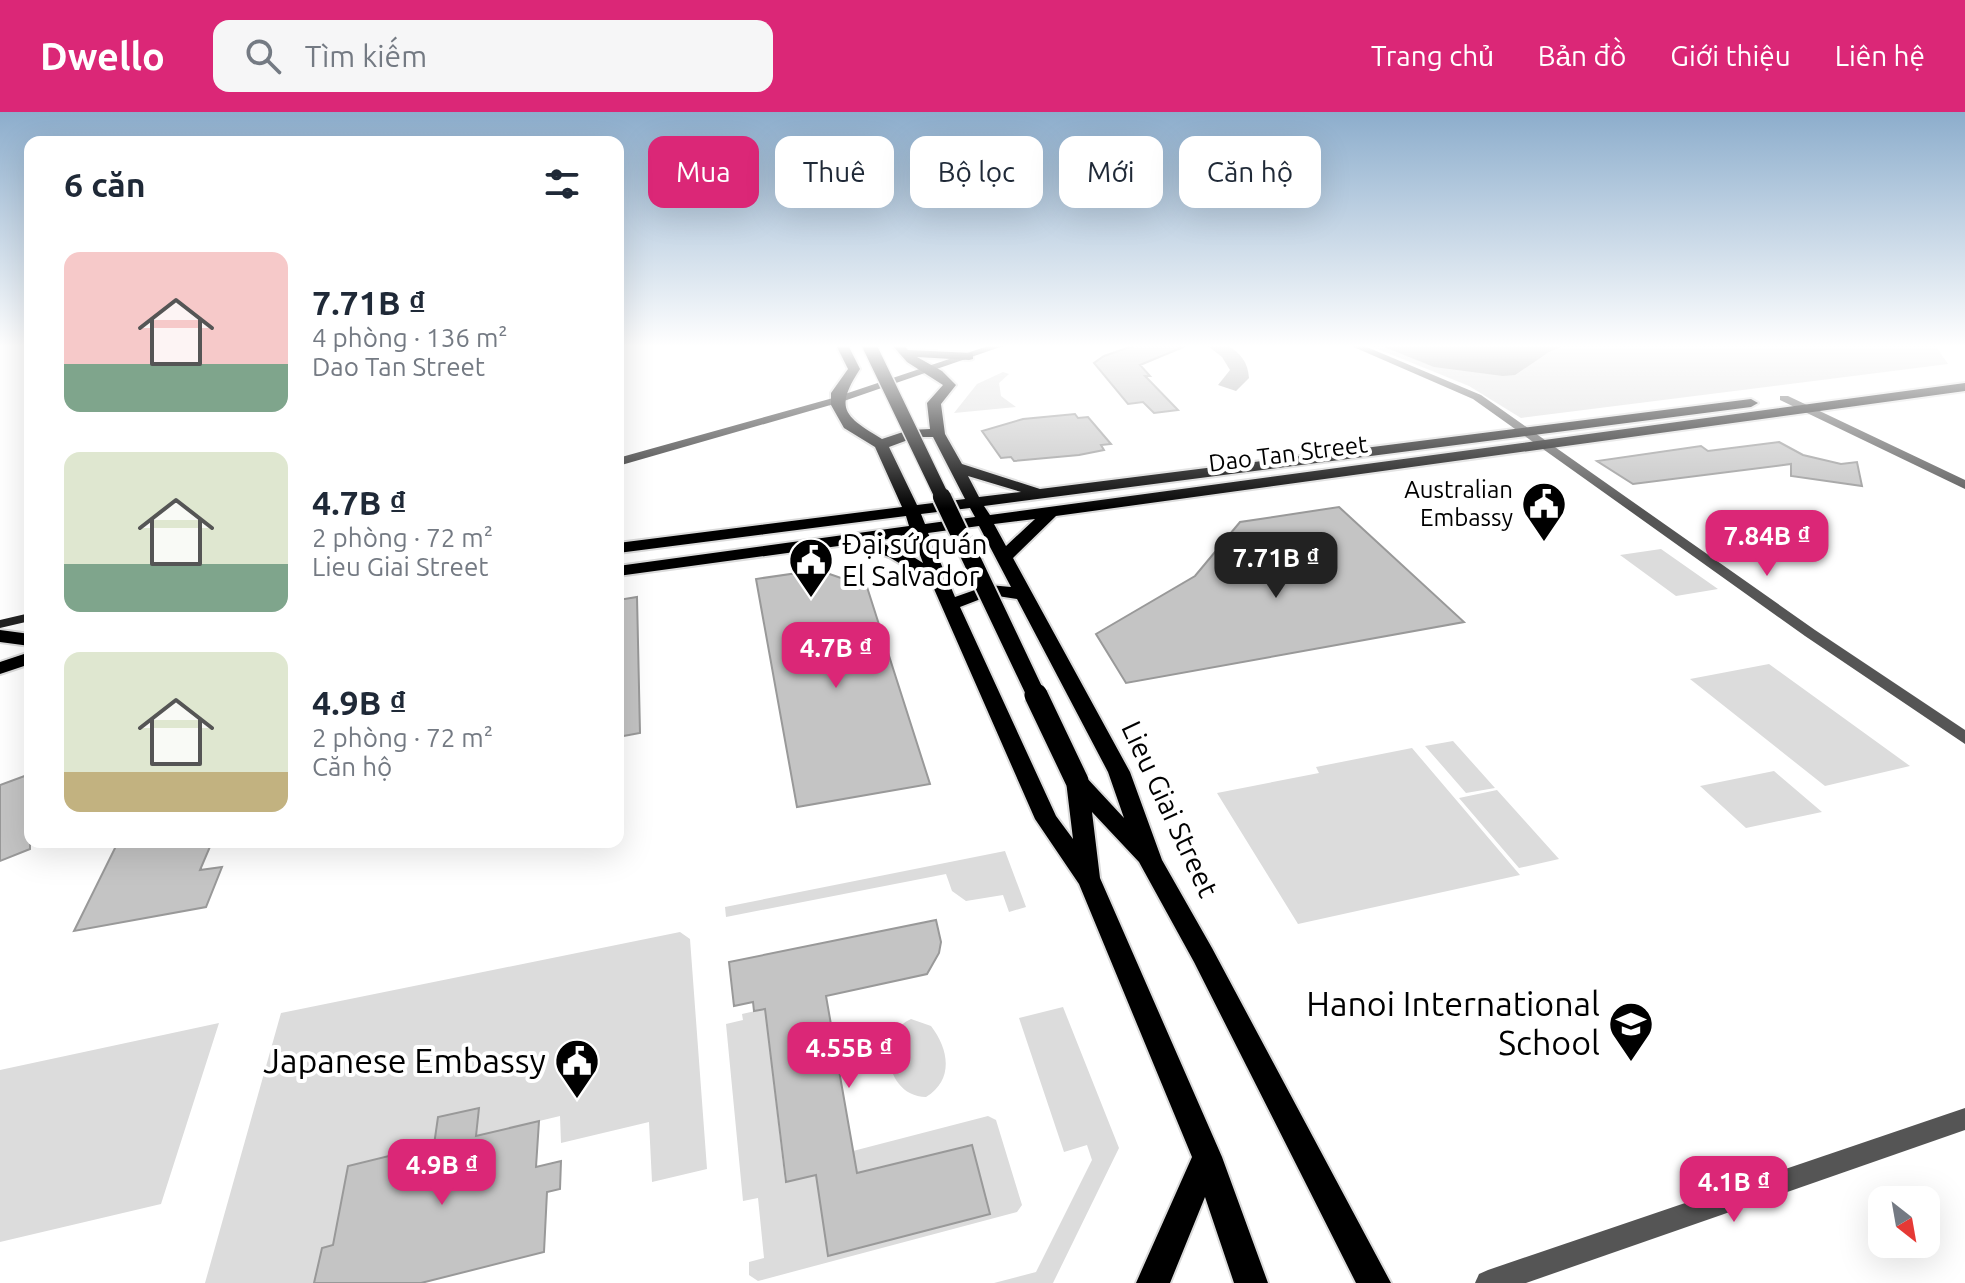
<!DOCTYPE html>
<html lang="vi">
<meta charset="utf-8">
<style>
:root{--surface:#fff;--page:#f6f6f7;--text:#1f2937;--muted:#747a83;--accent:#db2777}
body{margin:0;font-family:Ubuntu,sans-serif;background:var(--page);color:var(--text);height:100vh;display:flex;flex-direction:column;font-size:30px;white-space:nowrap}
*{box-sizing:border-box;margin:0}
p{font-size:26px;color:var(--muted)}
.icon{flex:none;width:44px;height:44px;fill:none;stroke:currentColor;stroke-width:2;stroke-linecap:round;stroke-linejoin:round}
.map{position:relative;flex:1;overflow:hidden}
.side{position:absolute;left:24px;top:24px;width:600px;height:712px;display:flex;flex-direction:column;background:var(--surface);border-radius:16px;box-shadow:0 8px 32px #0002}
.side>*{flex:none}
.banner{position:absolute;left:648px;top:24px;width:760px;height:72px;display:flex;gap:16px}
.needle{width:52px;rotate:149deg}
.fabs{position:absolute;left:1868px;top:1074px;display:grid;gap:16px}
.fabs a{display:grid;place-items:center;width:72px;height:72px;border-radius:16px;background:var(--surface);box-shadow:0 8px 32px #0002;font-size:40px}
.price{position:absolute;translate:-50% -68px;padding:0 18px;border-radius:16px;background:var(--accent);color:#fff;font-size:26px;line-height:52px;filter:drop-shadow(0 2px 4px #0008)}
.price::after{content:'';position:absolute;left:50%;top:48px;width:24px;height:18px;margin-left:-12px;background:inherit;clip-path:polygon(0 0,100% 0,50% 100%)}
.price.selected{background:#222;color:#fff}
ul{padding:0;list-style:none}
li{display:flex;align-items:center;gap:24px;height:200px;padding:0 40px}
li span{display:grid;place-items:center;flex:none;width:224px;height:160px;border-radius:16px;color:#555}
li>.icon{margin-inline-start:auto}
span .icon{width:96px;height:96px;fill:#fffc;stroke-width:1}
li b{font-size:34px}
h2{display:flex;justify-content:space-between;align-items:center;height:96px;padding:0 40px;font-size:34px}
.pill{padding:0 28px;border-radius:16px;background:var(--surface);box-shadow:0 8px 32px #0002;font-size:28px;line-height:72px}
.pill.selected{background:var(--accent);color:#fff}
header{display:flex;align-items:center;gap:48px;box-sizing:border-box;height:112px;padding:0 40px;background:var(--accent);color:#fff}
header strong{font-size:38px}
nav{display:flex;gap:44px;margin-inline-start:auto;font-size:28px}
.search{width:560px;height:72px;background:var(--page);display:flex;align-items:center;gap:20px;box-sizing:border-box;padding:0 28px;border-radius:16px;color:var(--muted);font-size:30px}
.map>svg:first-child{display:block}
</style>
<header>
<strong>Dwello</strong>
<div class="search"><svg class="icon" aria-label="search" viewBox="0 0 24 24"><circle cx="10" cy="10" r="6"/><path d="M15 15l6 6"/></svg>Tìm kiếm</div>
<nav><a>Trang chủ</a><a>Bản đồ</a><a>Giới thiệu</a><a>Liên hệ</a></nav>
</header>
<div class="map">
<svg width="1965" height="1171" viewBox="0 0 1965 1171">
<rect width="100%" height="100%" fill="#fff"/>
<!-- green -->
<path fill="#dcdcdc" d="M1368,233H1935L1948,252L1521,306L1469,274Z
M1003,260L1009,262L999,271L1001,284L1016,295L954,301L977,272Z
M1661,437L1718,477L1676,484L1620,443Z
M1769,552L1910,654L1825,674L1690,567Z
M1453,629L1495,676L1466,681L1425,634Z
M1412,636L1520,763L1298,812L1217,681L1319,661L1316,655Z
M1774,659L1822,700L1746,716L1700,674Z
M1497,678L1559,747L1519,756L1459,686Z
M1005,739L1026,795L1009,800L1003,783L966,789L952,779L946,762L726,805L725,795Z
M680,820L690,827L707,1057L652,1070L649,1010L561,1031L560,1004L476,1024L479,996L439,1005L434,1033L348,1054L338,1104L346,1130L322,1136L314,1171H205L281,901Z
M778,894L766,907L785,1070L816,1063L828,1144L989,1102L857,1061L853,1039L988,1004L996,1008L1022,1093L1017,1100L758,1169L749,1163V1150L764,1146L758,1086L743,1089L726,912L743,908L742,902Z
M1063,895L1119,1036L1053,1171H994L1036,1160L1092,1048L1087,1033L1064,1040L1019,906Z
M911,907L931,914C949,937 954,968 926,985C886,985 875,923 911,907Z
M219,911L161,1092L0,1130V958Z"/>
<!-- water -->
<path fill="#a3a3a3" d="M1226,233C1240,240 1248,250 1249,266L1236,279L1218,273L1230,258L1222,245L1208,234Z
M1379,233H1566L1549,240L1515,263L1503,264L1434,255Z"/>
<!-- building -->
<path fill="#c4c4c4" stroke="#999" stroke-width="2" d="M1188,233L1140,253L1150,264H1145L1178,298L1154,301L1143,290L1128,292L1094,251L1104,244L1133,234Z
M1075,302L1078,306L1088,305L1111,332L1101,333L1104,338L1079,343L1014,349L1011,345L1001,346L982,319L1023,307Z
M1779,330L1803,343L1841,352L1857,350L1862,374L1791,364V352L1633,372L1597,349L1701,334L1708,339Z
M1339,395L1464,510L1126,571L1096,522L1195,464L1240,410Z
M818,458L867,475L930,672L797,695L756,467Z
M637,485L640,621L618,625V488Z
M30,662V737L0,749V673Z
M118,730H212L200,758L222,755L206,795L74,819Z
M936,808L941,830L939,841L927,862L826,884L857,1061L972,1033L990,1102L828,1144L816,1063L786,1070L765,897L754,899L753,890L734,894L729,850Z
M479,996L476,1024L539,1009L536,1055L561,1049L560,1077L547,1080L544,1140L421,1171H314L322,1136L333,1133L348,1054L434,1033L438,1005Z"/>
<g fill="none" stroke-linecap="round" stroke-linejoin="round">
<!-- primary casing -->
<g stroke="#dbdbdb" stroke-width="4">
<path id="primary" d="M836,233H848L860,257C834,297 844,304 882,327L909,318L930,317L927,291L943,273L907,250L892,233H904L908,238L973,241V247L969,248L917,245L942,259L956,273L941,292L945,322L962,352L1040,377L1751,287L1758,291L1751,295L984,394L990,403L1965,271V279L1056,404L1013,446L1130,660L1162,748L1212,836L1391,1171H1356L1194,850L1139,750L1092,700L1100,766L1222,1045L1268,1171H1234L1205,1085L1170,1171H1136L1192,1045L1079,772L1035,707L931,470L889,445L853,432L618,464V454L909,414L906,404L618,441V431L902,395L875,335L844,316L831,293V281L848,257ZM916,325H933L965,387L917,393L889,335ZM968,364L1021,380L979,385ZM970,396L975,405L925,412L921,402ZM1035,407L1006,434L994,412ZM979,414L1011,475L989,473L955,485L928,421ZM913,424L923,451L901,437L872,429ZM991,483L1017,487L1108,660L1124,706L1085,664H1069L1066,669L1073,727L1056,704L960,495Z
M0,518L30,522V534L0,530Z
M30,540V552L0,562V550Z"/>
</g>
<!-- minor -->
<path fill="#555" fill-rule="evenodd" d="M1349,233H1362L1481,283L1815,518L1965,618V632L1805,524L1473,287Z
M1780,284H1788L1965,368V377L1780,288Z"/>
<!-- tertiary -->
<path fill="#555" fill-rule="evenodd" d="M1965,996V1018L1526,1171H1475L1479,1162L1488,1158Z"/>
<!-- secondary -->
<path fill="#222" fill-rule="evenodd" d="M991,233H1006L841,290L618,354V346L833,286Z
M30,501V509L0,516V508Z"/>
<!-- primary -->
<use href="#primary" fill="#000" fill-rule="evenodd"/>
<!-- primary-bridge-far2 casing -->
<g stroke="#dbdbdb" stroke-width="17" stroke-linecap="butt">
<path id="primary-bridge-far2" d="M869,233L943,387"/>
</g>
<!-- primary-bridge-far1 casing -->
<g stroke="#dbdbdb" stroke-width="22" stroke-linecap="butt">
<path id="primary-bridge-far1" d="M942,385L1037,585"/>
</g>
<!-- primary-bridge casing -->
<g stroke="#dbdbdb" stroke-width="27" stroke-linecap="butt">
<path id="primary-bridge" d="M1036,583L1077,669"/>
</g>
<!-- primary-bridge-far2 -->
<use href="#primary-bridge-far2" stroke="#000" stroke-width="14"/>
<!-- primary-bridge-far1 -->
<use href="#primary-bridge-far1" stroke="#000" stroke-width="18"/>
<!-- primary-bridge -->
<use href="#primary-bridge" stroke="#000" stroke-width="23"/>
</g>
<!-- sky -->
<linearGradient id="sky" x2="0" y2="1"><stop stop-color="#8cadcc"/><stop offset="0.59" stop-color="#fff"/><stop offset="1" stop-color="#fff" stop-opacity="0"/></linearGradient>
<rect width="1965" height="397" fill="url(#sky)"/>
<!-- icons -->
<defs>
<g id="civic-pin" transform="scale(2.3)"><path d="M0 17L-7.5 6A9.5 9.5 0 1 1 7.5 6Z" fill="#000" stroke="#fff"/><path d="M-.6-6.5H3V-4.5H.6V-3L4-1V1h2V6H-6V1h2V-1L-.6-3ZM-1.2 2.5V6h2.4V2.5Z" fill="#fff"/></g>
<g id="school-pin" transform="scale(2.3)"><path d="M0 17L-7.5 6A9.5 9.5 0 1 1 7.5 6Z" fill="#000" stroke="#fff"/><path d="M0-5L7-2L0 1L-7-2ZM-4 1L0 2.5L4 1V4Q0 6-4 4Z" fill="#fff"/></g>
</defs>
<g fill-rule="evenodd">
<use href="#civic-pin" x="1544" y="392"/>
<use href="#civic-pin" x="811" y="448"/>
<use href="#school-pin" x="1631" y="912"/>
<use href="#civic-pin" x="577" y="949"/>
</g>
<g text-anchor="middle" stroke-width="8" stroke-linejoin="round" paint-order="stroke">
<!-- far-street labels -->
<g font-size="24" fill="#000" stroke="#fff">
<text transform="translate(1288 342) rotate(-7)" y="8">Dao Tan Street</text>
</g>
<!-- far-poi labels -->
<g font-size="24" fill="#000" stroke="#fff" text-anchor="end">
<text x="1513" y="386">Australian<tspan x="1513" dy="28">Embassy</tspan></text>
</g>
<!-- poi labels -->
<g font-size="28" fill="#000" stroke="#fff" text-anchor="start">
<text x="842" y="442">Đại sứ quán<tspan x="842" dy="32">El Salvador</tspan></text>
</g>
<!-- street labels -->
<g font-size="28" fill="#000" stroke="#fff">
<text transform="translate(1170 697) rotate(65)" y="10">Lieu Giai Street</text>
</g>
<!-- near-poi labels -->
<g font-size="34" fill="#000" stroke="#fff" text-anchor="end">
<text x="1600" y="904">Hanoi International<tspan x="1600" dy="39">School</tspan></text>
<text x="546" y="961">Japanese Embassy</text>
</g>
</g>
</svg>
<div class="fabs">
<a><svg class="needle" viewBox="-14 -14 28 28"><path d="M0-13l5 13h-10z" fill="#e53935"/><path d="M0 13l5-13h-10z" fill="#747a83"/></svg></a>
</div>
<b class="price" style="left:1767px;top:466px">7.84B ₫</b>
<b class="price selected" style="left:1276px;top:488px">7.71B ₫</b>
<b class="price" style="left:836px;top:578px">4.7B ₫</b>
<b class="price" style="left:849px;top:978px">4.55B ₫</b>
<b class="price" style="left:442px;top:1095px">4.9B ₫</b>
<b class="price" style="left:1734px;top:1112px">4.1B ₫</b>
<div class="banner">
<a class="pill selected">Mua</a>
<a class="pill">Thuê</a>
<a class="pill">Bộ lọc</a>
<a class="pill">Mới</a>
<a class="pill">Căn hộ</a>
</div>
<section class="side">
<h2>6 căn<svg class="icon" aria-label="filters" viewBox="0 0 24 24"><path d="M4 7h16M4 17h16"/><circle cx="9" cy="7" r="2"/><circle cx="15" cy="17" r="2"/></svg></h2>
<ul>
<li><span style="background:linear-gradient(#f6c9c9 70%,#7fa58c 0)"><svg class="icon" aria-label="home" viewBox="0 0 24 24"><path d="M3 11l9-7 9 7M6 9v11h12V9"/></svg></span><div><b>7.71B ₫</b><p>4 phòng · 136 m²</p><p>Dao Tan Street</p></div></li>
<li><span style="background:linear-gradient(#dfe7d0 70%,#7fa58c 0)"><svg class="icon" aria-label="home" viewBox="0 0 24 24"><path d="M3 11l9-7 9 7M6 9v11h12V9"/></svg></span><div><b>4.7B ₫</b><p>2 phòng · 72 m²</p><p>Lieu Giai Street</p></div></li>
<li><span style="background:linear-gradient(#dfe7d0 75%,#c2b280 0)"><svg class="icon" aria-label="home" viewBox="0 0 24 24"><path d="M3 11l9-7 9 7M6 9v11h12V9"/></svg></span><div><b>4.9B ₫</b><p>2 phòng · 72 m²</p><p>Căn hộ</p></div></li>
</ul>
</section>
</div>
